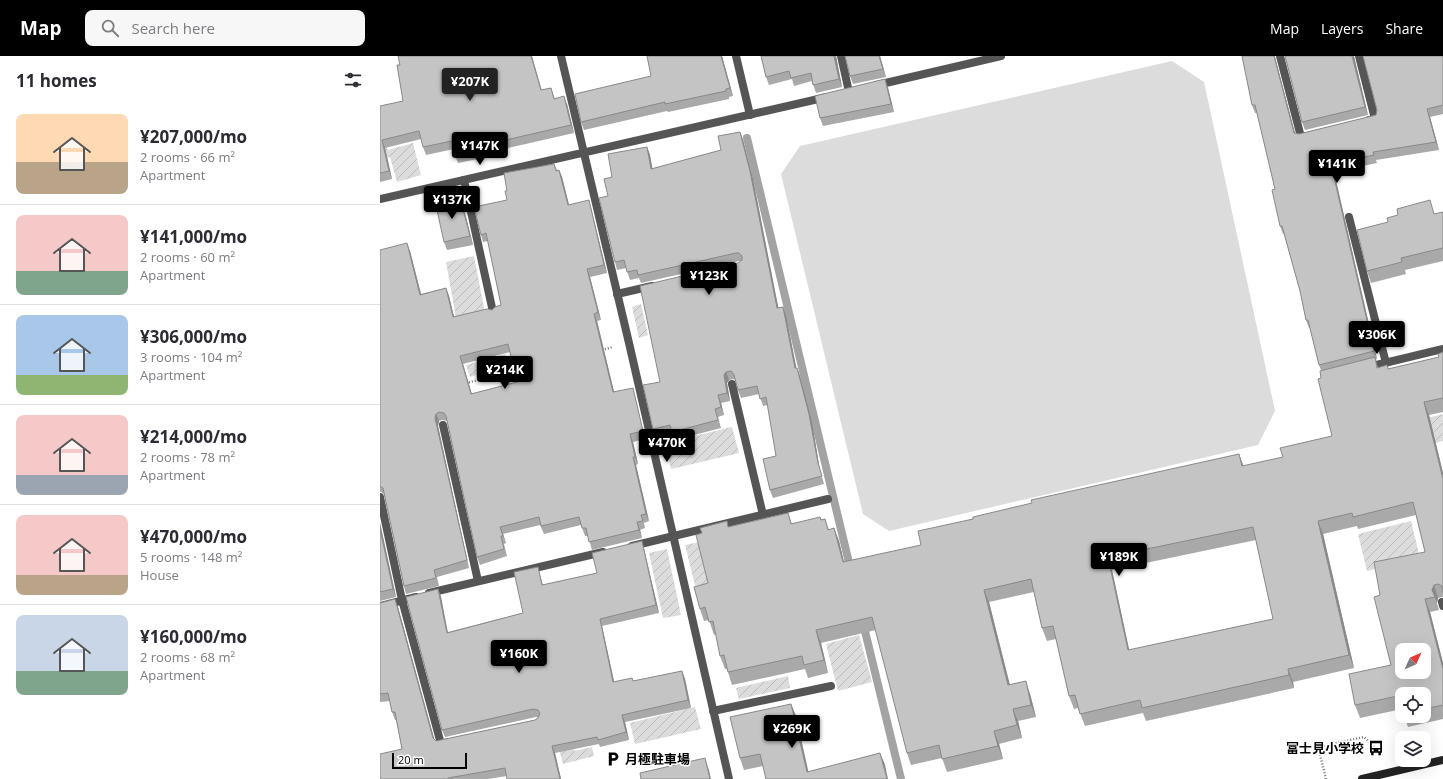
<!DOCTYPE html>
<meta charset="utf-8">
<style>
:root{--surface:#fff;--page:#f7f7f7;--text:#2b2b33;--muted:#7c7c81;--line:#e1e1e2;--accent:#000}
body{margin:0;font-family:"Open Sans","Noto Sans JP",sans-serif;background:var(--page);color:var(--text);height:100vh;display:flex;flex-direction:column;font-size:15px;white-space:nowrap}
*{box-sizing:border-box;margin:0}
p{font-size:13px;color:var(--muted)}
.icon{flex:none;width:22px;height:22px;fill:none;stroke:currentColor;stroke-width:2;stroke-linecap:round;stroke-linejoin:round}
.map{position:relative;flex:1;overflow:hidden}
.details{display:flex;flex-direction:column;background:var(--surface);width:380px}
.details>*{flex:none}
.needle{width:26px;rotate:45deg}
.tools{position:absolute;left:1015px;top:587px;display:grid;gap:8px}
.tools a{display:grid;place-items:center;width:36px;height:36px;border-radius:8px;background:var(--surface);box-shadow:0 4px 16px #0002;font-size:20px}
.scale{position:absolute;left:12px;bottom:10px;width:75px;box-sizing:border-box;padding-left:4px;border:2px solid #000;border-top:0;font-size:11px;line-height:14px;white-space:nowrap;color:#000;-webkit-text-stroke:3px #fff;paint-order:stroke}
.price{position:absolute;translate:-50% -34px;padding:0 9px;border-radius:4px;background:var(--accent);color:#fff;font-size:13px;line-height:26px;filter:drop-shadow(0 1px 2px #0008)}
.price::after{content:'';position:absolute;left:50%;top:24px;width:12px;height:9px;margin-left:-6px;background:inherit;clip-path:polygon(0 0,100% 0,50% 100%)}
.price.active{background:#222;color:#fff}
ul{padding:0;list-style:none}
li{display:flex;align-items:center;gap:12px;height:100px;padding:0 16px}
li+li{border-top:1px solid var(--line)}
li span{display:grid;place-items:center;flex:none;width:112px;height:80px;border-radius:8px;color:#555}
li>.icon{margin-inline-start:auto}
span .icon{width:48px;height:48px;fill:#fffc;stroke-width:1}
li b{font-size:17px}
h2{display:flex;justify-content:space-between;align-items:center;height:48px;padding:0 16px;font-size:17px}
header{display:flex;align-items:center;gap:24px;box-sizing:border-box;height:56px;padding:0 20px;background:var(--accent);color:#fff}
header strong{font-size:19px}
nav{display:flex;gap:22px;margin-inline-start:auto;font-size:14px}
.search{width:280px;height:36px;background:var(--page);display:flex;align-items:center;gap:10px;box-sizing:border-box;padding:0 14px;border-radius:8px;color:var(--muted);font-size:15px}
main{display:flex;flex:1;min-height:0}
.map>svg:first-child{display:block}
</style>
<header>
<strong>Map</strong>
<div class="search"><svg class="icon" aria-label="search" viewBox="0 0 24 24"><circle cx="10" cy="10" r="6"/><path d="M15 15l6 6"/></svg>Search here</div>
<nav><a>Map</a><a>Layers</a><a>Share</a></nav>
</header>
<main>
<section class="details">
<h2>11 homes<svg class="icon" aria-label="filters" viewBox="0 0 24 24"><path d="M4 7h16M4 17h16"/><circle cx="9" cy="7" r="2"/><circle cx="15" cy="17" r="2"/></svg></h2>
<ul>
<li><span style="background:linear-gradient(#ffd9b3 60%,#b9a48a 0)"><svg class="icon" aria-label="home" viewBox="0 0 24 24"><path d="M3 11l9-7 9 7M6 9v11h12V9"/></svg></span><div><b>¥207,000/mo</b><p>2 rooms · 66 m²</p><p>Apartment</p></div></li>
<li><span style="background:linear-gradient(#f6c9c9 70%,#7fa58c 0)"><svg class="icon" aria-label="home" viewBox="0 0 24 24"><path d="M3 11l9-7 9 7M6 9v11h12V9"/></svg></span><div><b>¥141,000/mo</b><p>2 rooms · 60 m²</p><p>Apartment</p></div></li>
<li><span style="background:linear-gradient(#a9c7e8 75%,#8fb573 0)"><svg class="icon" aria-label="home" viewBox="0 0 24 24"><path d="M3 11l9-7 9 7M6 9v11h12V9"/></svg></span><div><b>¥306,000/mo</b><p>3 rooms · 104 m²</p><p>Apartment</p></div></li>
<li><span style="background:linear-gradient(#f6c9c9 75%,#9aa5b1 0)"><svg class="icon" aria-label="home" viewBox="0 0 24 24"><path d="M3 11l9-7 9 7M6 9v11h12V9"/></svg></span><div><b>¥214,000/mo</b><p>2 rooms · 78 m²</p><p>Apartment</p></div></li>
<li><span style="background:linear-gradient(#f6c9c9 75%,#b9a48a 0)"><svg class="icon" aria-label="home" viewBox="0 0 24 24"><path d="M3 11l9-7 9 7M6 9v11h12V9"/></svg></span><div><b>¥470,000/mo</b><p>5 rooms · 148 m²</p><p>House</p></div></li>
<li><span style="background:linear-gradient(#c9d6e8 70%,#7fa58c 0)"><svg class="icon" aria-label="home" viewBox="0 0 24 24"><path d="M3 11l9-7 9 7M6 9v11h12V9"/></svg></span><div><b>¥160,000/mo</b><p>2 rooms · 68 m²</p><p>Apartment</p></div></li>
</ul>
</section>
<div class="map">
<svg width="1063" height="723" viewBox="0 0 1063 723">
<defs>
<pattern id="garden-furrows" width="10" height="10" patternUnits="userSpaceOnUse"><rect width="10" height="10" fill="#dcdcdc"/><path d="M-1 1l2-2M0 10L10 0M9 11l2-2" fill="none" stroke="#bbb"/></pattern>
</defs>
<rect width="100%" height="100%" fill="#fff"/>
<!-- park -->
<path fill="#dcdcdc" d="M792,5L824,26L895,355L878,389L509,475L483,458L401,118L420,90Z"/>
<!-- garden -->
<path fill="url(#garden-furrows)" d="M33,87L41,119L17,126L10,101L0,103V91L6,90L8,94Z
M94,200L105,257L76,262L66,206Z
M261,248L268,279L259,282L252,251Z
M125,298L128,309L90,321L86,309Z
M1063,358V385L1049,389L1043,363Z
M352,371L359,397L291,413L285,387Z
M1031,465L1040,502L987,515L978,478Z
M319,486L362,513L318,541L305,489Z
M287,493L301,559L283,562L269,497Z
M479,579L492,626L458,635L446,588Z
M408,620L410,632L359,643L356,632Z
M315,651L321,673L255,688L250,667Z
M192,689L194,695L212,691L214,700L183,708L179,693Z"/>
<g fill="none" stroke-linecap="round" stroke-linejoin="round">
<!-- stream -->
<path stroke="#a3a3a3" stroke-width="8" d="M367,82L471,515
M483,567L521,723"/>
<!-- path -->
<path stroke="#777" stroke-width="2.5" stroke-dasharray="1 2" stroke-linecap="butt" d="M222,294L233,291
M86,327L137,315
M946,723L938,691L984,681L993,689L995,696"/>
<!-- lane -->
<path stroke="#555" stroke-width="8" d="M356,0L370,59
M461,0L469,36
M900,0L921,81L927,80
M979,0L995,63L989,64
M84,124L113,256
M969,161L1006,307
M237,238L272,230
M352,328L383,459
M63,369L98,525
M0,441L22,544L61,688L68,686
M252,490L448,443
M49,537L223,496
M1062,546L1063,550
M0,550L36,541
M333,655L451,630"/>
<!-- street -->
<path stroke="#555" stroke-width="8" d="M181,0L249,287L349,723
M497,29L621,0
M0,143L447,41
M988,311L1063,293"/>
<!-- secondary -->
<path stroke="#222" stroke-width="8" d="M982,723L1063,704"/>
</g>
<!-- wall -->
<path fill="#a9a9a9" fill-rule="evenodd" d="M342,0L353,40L349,41V43L288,56L287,55L204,74L201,66L271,20Z
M381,0H456L462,31L436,37L432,25L414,30L412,23L389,29L386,21Z
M465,0H500L506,21L473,28L470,20Z
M862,0H895V1L915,77L919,78L996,59L1063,0V58L1050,61L1059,94L996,104L997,107L954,116L997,303L995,304L998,311L1008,313L1059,301L1063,296V356L1049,359L1063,417V541L1058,542L1057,547L1059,554L1050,556L1063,607V663L1028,671L1024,660H1044V638L1022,653L980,662L975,649L1011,609L1000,539L1045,496L1036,459L978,473L977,470L943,478L974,612L913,626L914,632L766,665L763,657L705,670L698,652L694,653L689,640L676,583L667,585L662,572L654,536L609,546L630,629L650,638L656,661L638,665L642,682L619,688L623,703L567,716L562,702L531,709L527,697L496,574L441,587L448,617L428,622L425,613L352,629L347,613H345L340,600L336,578L334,579L329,564L324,565L320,553L328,527L349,471L408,457L412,468L445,463L449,474L454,472L459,485L464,506L541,489L593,463L652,447L859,398L863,410L903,401L952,380L941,322V314L939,309L930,272H929L926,264L920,235L904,178H903L900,170L895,133L877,57H875L872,49ZM876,484L893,563L749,594L732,514Z
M974,1L988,59L925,74L922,66Z
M152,3L161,34L171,32L175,43L187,48L194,77L106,97L107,101L78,107L75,99L74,93L46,99L43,91L41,83L5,92L12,123L0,126V50L23,45L20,9Z
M505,23L508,32L514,56L443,70L440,62Z
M360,76L363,84L373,123L398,251H403L406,259L416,312H417L420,320L432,366L440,415L444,428L393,442L390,434L396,400L388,349L383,350L379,338L361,342L358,334L356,325L354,323L349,324L347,327L350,345L341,347L344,359L338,361L341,372L295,384L293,377L276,381L273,373L280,326L358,207L361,205H359L261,227L259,222L250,224L246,212L237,214L235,206L228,140L232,121L267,91L270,99L272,113L341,94Z
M174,108L177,114H179L182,121L189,149L211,152L227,217L210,221L221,264L217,265L234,336L255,340L265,383L253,386L258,408L256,409L269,465L264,467L265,472L260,474L262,482L212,494L208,480H205L201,469L164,478L160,469L123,478L126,487L124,488L127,500L100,509L97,501L67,365L62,364L59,365L58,370L89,512L57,521L59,530L26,538L24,530L4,438L1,436H0V194L30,195L41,238L66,232L69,240L74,261L112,254L121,249L108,185L103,186L101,179L127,144V135ZM130,296L137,326L92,338L83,308Z
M77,141L80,153H83L86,161L93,189L67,194L64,186Z
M1063,156V205L1025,214L1026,218L991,227L987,215L1055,158Z
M0,467L16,541L0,545Z
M264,493L279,557L222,570L234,626L252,622L253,625L302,615L305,623L311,652L245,666L249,684L220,691L219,688L175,697L181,723H127V720L108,723H0L22,693L16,664H15L12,656L10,645L0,646V547L18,551L54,683L56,685L155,664L158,661H156L65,681L62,674L58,533L61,541L68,576L143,557L158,511L160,519L163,529L217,517Z
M411,648L416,660L428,716L500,697L505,709L386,723L383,710L364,714L360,702Z"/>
<!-- shaded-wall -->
<path fill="#898989" d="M151,0H152L164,42L161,34Z
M341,0H342L353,40L350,32Z
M454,0H456L462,31L459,23Z
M499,0H500L506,21L503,13Z
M894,0H895V1L917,85L914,77Z
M972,0H974L988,59L985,51Z
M505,23L508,32L514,56L511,48Z
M184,40L187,48L194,77L191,69Z
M1047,53L1050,61L1059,94L1056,86Z
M360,76L363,84L373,123L400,260L397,252Z
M2,84L5,92L12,123L9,115Z
M267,91L270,99L274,121L271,113Z
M951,108L954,116L997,303L994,295Z
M179,114L182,121L191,157L188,149Z
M77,141L80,149L82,162L79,153Z
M209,144L211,152L227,217L224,209Z
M83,153L86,161L93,189L90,180Z
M27,187L30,195L43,246L40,239Z
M207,213L210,221L221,264L218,256Z
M66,232L69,240L76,269L73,261Z
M403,251L406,259L418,320L415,312Z
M214,258L217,265L236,344L233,336Z
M80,300L83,308L94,346L91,338Z
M417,312L420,320L432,366L440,415L444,428L438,407Z
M346,316L349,324L347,327L350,345L347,337L344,319Z
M338,339L341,347L344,359L341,351Z
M1044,346L1049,359L1063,417V423Z
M56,358L59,365L58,370L89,512L87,504L55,362Z
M250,378L253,386L258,408L255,401Z
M859,398L864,411L862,410Z
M253,401L256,409L269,465L266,458Z
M938,465L943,478L974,612L969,599Z
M257,466L260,474L262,482L259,474Z
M0,467L16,541L13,533L0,473Z
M120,471L123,478L126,487L123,480Z
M454,472L459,485L467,519L463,506Z
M262,485L264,493L279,557L276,549Z
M728,501L732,514L752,607L748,594Z
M1054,529L1058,542L1057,547L1052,534Z
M58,533L61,541L69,585L67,577Z
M604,534L609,546L633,642L628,629Z
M15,543L18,551L56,689L53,682Z
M1045,543L1050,556L1063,607V613Z
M220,563L222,570L236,634L233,626Z
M436,574L441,587L448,617L444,604Z
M908,613L913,626L914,632L909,619Z
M302,615L305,623L311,652L308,644Z
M646,625L650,638L656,661L651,649Z
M411,648L416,660L430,723L427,716Z
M633,653L638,665L642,682L637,669Z
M242,659L245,666L249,684L246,676Z
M614,675L619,688L623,703L618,690Z
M172,690L175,697L181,723H180Z
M500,697L505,709L508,723H507Z
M325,702L329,714L331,723H330Z"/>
<!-- building -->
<path fill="#c4c4c4" stroke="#898989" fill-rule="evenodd" d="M18,0H151L161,34L171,32L174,43L184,40L191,69L104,89V93L75,99L72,85L43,91L39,75L2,84L9,115L0,117V50L23,45L17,9H20Z
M267,0H341L350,32L346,33V35L285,48V46L201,66L195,38L271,20Z
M381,0H454L459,23L433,29L431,17L411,22L409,15L386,21Z
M465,0H499L503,13L470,20Z
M862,0H894L914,77L919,78L996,59L997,54L983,0H1063V49L1047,53L1056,86L993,96L994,99L951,108L994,295L939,309L928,264H926L920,235L902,170H900L892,134L895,133L875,49H872Z
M905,0H972L985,51L922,66Z
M505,23L511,48L440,62L435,40Z
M360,76L370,115L397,252L403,251L415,312H417L429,358L438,407L442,420L390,434L383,403L396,400L386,341L380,343L377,330L358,334L354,319L351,315L346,316L344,319L347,337L338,339L341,351L335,353L338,364L292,376L290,369L273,373L263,329L280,326L260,230L358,207L362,204V200L359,197H356L258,219L257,214L247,216L244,204L235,206L219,142L228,140L224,123L232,121L228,98L267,91L271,113L341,94L338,80Z
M174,108L176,115L179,114L188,149L209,144L224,209L207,213L218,256L214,258L233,336L253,332L263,375L250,378L255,401H253L266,458L261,459L263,465L257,466L259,474L209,486L206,472H202L199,461L161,470L159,461L120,471L123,480H121L124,493L97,501L66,360L64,357L59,356L56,358L55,362L87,504L54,514L56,522L24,530L3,432L0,430V194L27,187L40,239L66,232L73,261L107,253L112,254L115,251L121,249L106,177L101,179L94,151L127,144L125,135H127L124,117ZM128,288L137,326L91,338L80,300Z
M77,141L79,153H83L90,180L64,186L55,145Z
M1050,144L1054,158L1063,156V192L1021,202L1022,206L987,215L977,174L1008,166L1007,162L1018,159L1017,153Z
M1063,296V342L1044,346L1063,423V537L1062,530L1058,528L1054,529L1052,534L1055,541L1045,543L1063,613V649L1044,653V638H1022V654L1018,640L975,649L969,618L1011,609L994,541L1000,539L994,506L1045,496L1033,446L973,461L972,457L938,465L969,599L908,613L909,619L762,652L760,644L700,658L695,639L689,640L673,570L662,572L651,523L604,534L628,629L646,625L651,649L633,653L637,669L614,675L618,690L562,703L559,689L527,697L492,561L436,574L444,604L424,609L422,600L348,616L344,599L340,600L333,565L329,566L325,551L320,553L314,531L328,527L316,479L322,477L320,472L347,465L348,471L408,457L411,468L440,461L441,464L445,463L448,474L454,472L463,506L541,489L538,475L593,463V461L652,447L651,444L859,398L862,410L903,401L900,392L952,380L938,323L941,322L940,315L995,301L997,312L1007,309L1008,313L1059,301L1058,298ZM873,471L893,563L748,594L728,501ZM1022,594H1044V616H1022Z
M0,473L13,533L0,536Z
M262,485L276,549L220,563L233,626L252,622L253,625L302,615L308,644L242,659L246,676L218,684L217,681L172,690L180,723H127L125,712L68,722V723H0V698L22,693L15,656H12L8,637L0,638V547L15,543L53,682L56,685L155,664L158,662L160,657L158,654L153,653L62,674L26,541L58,533L67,577L143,557L134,516L158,511L162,529L217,517L212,497Z
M411,648L427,716L500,697L507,723H386L380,698L360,702L350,661Z
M325,702L330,723H261L260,717Z"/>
<!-- icons -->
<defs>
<g id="bus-bare" transform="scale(1.2)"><path d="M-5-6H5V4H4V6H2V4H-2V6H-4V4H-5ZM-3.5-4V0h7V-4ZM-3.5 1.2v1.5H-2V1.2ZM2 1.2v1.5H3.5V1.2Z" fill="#000" stroke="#fff" stroke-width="2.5" paint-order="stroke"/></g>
<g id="parking-bare" transform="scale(1.2)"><path d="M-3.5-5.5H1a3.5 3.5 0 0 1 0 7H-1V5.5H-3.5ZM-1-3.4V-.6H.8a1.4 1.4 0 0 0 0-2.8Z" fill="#000" stroke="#fff" stroke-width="2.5" paint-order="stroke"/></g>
</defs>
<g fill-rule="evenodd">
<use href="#bus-bare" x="996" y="692"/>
<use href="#parking-bare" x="233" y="703"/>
</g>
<g text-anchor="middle" stroke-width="3" stroke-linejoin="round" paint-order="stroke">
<!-- poi labels -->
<g font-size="13" font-weight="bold" fill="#000" stroke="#fff" text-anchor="end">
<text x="984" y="697">富士見小学校</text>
<text x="245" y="708" text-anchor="start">月極駐車場</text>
</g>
</g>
</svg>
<div class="tools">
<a><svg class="needle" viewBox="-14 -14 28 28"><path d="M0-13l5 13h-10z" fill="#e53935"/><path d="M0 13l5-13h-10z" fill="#7c7c81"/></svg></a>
<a><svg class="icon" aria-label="locate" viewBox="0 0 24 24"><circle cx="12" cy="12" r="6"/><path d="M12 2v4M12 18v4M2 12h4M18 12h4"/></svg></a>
<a><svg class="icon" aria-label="layers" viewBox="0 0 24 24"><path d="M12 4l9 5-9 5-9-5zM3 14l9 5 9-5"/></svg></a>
</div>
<div class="scale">20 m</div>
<b class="price active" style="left:90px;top:46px">¥207K</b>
<b class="price" style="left:100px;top:110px">¥147K</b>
<b class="price" style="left:957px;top:128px">¥141K</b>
<b class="price" style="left:72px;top:164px">¥137K</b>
<b class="price" style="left:329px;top:240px">¥123K</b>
<b class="price" style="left:997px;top:299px">¥306K</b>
<b class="price" style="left:125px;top:334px">¥214K</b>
<b class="price" style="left:287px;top:407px">¥470K</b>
<b class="price" style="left:739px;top:521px">¥189K</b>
<b class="price" style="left:139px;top:618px">¥160K</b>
<b class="price" style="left:412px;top:693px">¥269K</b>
</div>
</main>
